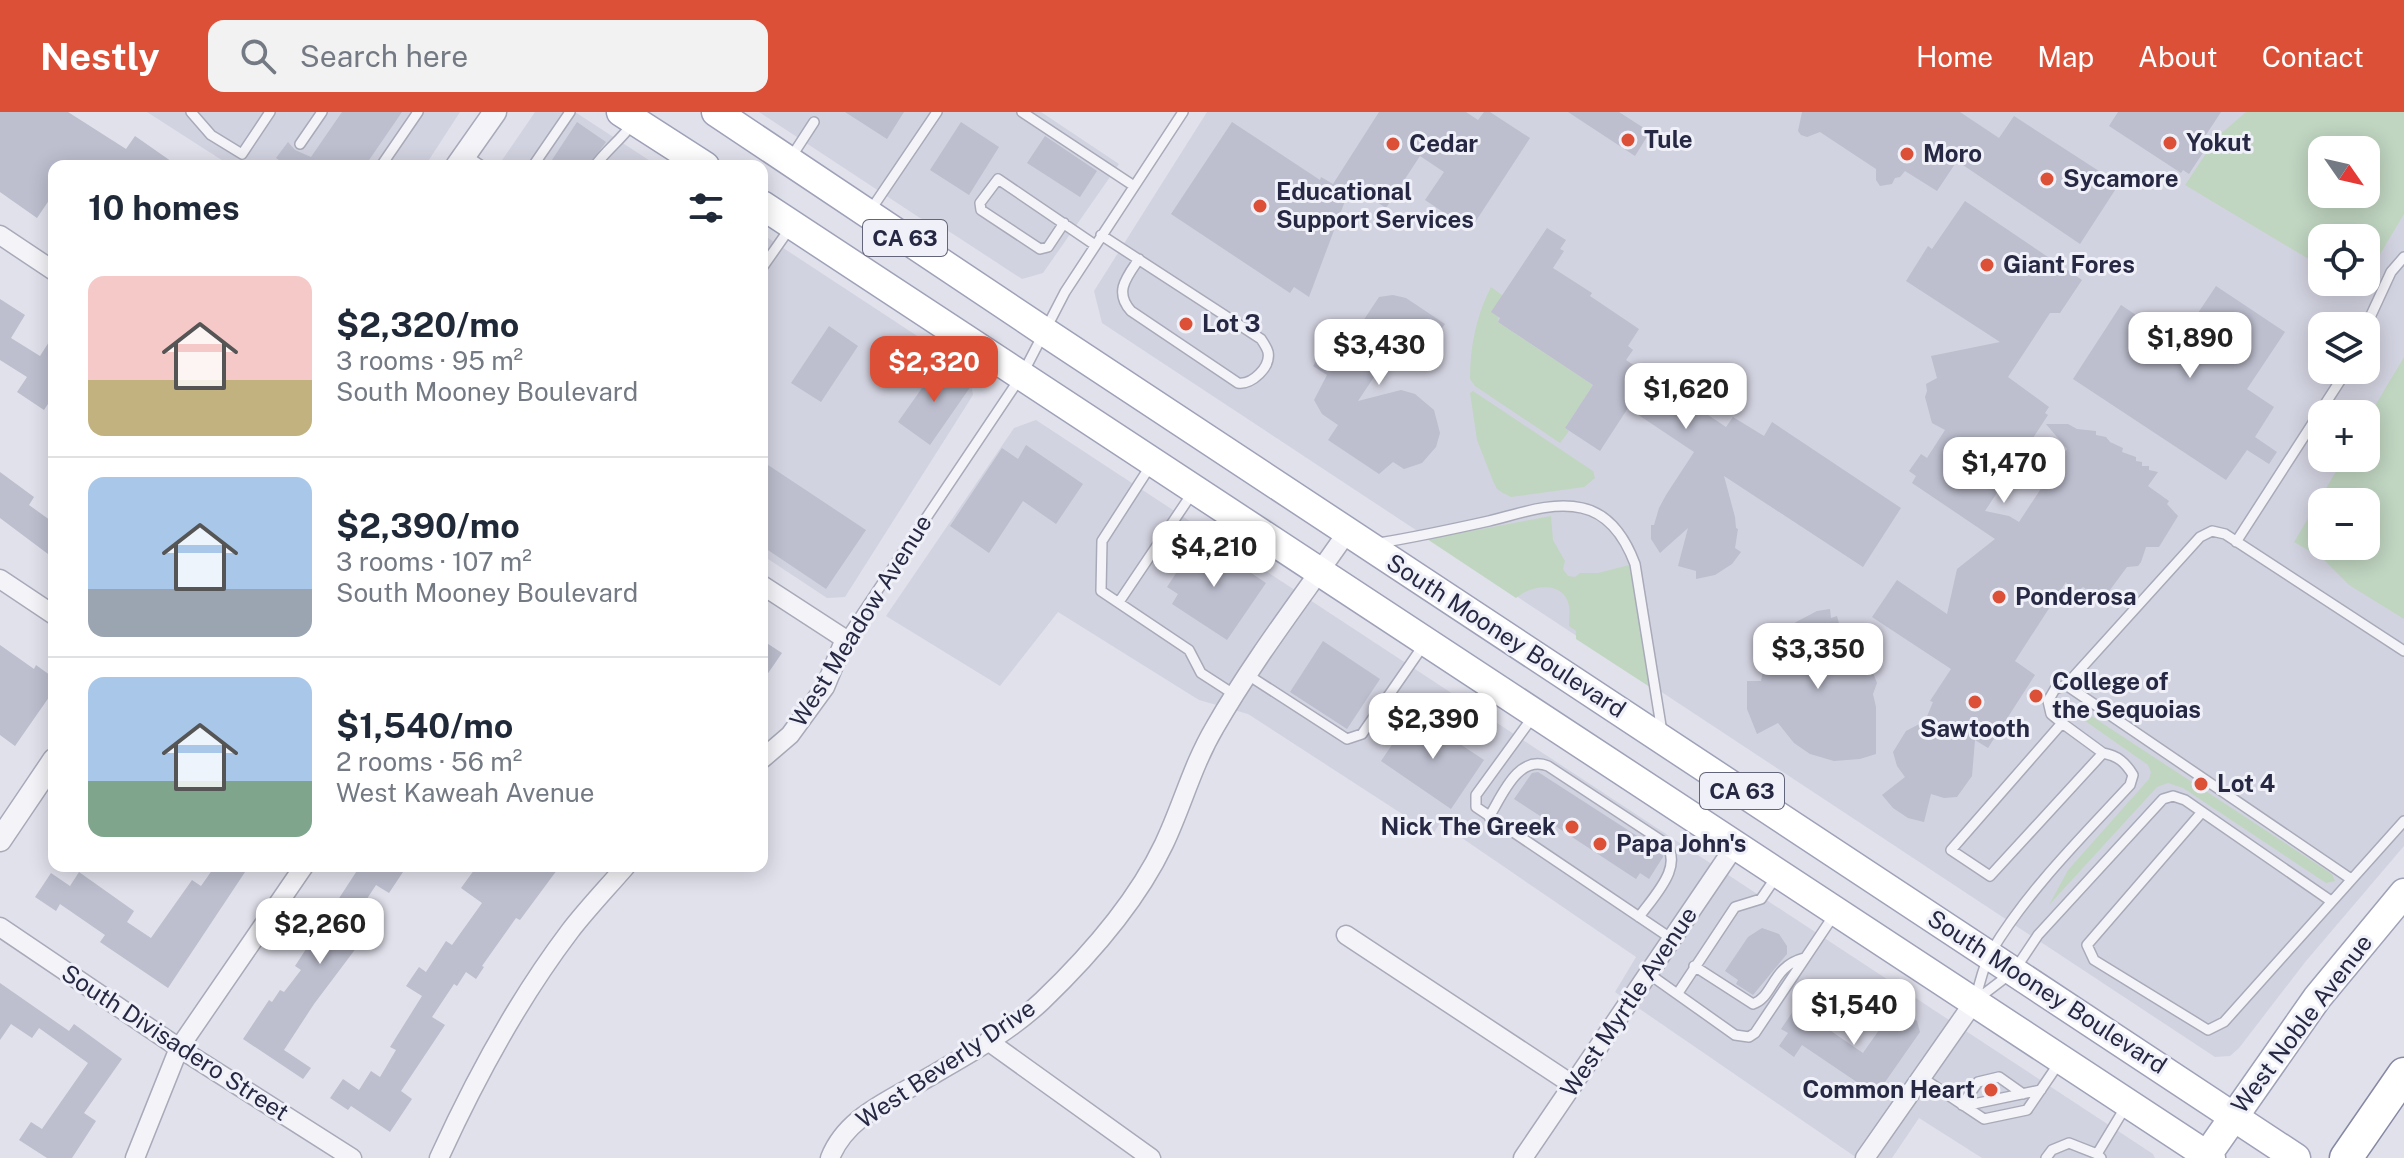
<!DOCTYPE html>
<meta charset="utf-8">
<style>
:root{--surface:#fff;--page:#f2f2f3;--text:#1f2937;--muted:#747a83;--line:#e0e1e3;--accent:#dd5038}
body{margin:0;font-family:"Public Sans",sans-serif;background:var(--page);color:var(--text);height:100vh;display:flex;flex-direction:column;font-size:30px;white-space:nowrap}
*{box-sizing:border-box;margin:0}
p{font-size:26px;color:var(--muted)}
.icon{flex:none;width:44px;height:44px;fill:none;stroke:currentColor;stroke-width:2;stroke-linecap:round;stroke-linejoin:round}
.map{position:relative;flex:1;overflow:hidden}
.details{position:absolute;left:48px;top:48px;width:720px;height:712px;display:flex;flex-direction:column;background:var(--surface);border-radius:16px;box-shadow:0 4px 20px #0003}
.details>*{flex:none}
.needle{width:52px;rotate:124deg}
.fabs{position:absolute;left:2308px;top:24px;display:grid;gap:16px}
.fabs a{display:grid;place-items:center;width:72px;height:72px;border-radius:16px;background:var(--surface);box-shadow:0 4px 20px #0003;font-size:40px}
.price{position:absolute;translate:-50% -68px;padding:0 18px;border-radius:16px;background:#fff;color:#222;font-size:26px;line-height:52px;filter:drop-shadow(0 2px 4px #0008)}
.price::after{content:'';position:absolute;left:50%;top:48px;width:24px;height:18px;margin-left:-12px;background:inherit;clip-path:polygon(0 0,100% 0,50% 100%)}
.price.selected{background:var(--accent);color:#fff}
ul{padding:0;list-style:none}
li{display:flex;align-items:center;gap:24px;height:200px;padding:0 40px}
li+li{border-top:2px solid var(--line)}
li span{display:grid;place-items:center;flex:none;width:224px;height:160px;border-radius:16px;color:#555}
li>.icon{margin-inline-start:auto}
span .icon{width:96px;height:96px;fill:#fffc;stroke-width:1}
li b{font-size:34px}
h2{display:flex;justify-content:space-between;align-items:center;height:96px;padding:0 40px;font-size:34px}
header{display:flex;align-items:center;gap:48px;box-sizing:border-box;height:112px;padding:0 40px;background:var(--accent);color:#fff}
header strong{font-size:38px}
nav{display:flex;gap:44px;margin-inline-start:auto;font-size:28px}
.search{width:560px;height:72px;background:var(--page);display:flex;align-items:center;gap:20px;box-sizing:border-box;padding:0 28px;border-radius:16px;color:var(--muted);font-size:30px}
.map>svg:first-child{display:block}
</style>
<header>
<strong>Nestly</strong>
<div class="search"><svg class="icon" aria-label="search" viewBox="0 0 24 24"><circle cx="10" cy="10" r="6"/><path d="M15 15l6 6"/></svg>Search here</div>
<nav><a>Home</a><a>Map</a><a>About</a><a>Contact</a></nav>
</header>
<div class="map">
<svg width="2404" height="1046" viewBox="0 0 2404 1046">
<rect width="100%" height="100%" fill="#e0e1eb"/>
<!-- built -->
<path fill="#d2d3e0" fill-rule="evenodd" d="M147,0H460L425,54H231Z
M535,0H575L658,54H498Z
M759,0H1041L1119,52L1043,161L1022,167L950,120L920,106Z
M1207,0H2404V734L2306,849L2239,936L2230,944L2215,945L1102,211L1094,179ZM2322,38H2366V82H2322ZM2322,126H2366V170H2322ZM2322,214H2366V258H2322ZM2322,302H2366V346H2322ZM2322,390H2366V434H2322Z
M762,122L969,258L973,283L845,485L827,486L762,443Z
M1036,308L2153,1042L2155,1046H1982L1919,1006L1892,1046H1857L1615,880L1636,845L1440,711L1433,722L1248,602L1199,588L1058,500L1000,574L886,504L1014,316Z"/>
<!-- green -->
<path fill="#c0d6c1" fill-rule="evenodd" d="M2246,0H2404V102L2366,166V126H2322V155L2185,73L2217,25ZM2322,38H2366V82H2322Z
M1491,175L1502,183L1498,210L1593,273L1565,316L1569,319L1560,331L1475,274L1470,267C1470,235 1476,204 1491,175Z
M2404,245V507L2349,473L2323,447L2294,430L2344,346H2366V309ZM2366,390V434H2322V390Z
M1473,279L1593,359L1595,366L1584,375L1511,385L1503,381L1497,377L1493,369L1477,328L1470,281Z
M1551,404L1553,428L1565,449L1563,457L1568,464L1575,465L1580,461H1598L1629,453L1656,579L1576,527V519L1569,514C1569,507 1570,500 1569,494C1564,468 1531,473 1516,486L1427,427Z
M2070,590L2332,762L2335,769L2326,771L2183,676L2168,671L2157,675L2049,793L2068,758L2149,667L2151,660L2148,653L2068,597L2067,594Z"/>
<!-- building -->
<path fill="#bdbece" d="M0,0H68L126,37L135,24L178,54H54V81L37,106L0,80Z
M342,0H402L365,54H287L276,46L288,30L295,38L311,45Z
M845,0H904L887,27Z
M1379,0H1466L1478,8L1484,0H1490L1530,26L1470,118L1425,88L1444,60L1420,44L1386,96L1351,73L1309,185L1294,175L1290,181L1171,102L1232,10L1320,68L1321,65L1333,72Z
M1568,0H1619L1650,20L1635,44Z
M1802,0H1960L1999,26L2014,4L2119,72L2080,132L1957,49L1937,79L1905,59L1900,65L1895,66L1892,72L1880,74L1876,68V57L1820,20L1807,25L1801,23L1798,19Z
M2118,0H2221L2202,29L2208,33L2189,62L2183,58L2181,61L2109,14Z
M577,10L606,30L588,54H548Z
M961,10L999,35L969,83L930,58Z
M1045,24L1097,59L1080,85L1027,51Z
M1965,89L2082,168L2060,201H2050L2008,265L2049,295L2045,301L2048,303L1985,399L2009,404L2019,410L2067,337L2046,312H2068L2077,317L2096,319V323L2106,325L2110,330L2123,336L2122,340L2136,345V349L2142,350V354H2149V358L2158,360L2148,374L2169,389L2167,392L2178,404L2159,435H2146L2141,450L2138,454L2127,455L2107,482L2096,484L2083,475L2076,481L2072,474L2069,477L2066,470L2015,549L2035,563L1988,636L1975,628L1972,664L1957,685L1944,686L1931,682L1924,710L1908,706L1893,696L1882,683L1905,665L1897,654L1893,640L1906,619L1925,609L1933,590L1930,589L1951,557L1872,505L1897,468L1947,502L1957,457L1995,427L1912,371L1916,364L1909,359L1921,342L1927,346L1945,318L1932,311L1925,285L1927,279L1926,272L1937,266L1931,244L2000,230L1906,169L1928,134L1932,137Z
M1547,116L1566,128L1560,137L1564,139L1553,156L1592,181L1590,184L1639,217L1628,234L1633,238L1626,248L1726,315L1733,305L1764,324L1772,310L1901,396L1863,455L1724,364L1735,405L1736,416L1738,417L1735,436L1741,440L1732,452L1715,463L1696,467V459L1678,454L1688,416L1660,441L1651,427V413H1654L1659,396L1666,383L1694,340L1628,296L1600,339L1565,316L1593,273L1498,210L1500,206L1491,200Z
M2216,174L2285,220L2247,277L2274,295L2255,325L2277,340L2269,352L2247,338L2226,368L2073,267L2121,193L2178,231Z
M1393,183L1406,186L1445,212L1410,259L1388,244L1358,289L1401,278L1415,282L1434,298L1440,321L1436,335L1422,351L1404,357L1393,350L1379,362L1328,328L1338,313L1322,302L1314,288L1327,263L1313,254L1339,214L1353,224L1379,185Z
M0,187L25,203L11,226L40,244L54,222V283L44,298L17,280L27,265L0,248Z
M829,214L858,234L821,290L791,271Z
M939,252L971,274L930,333L898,310Z
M1026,333L1083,372L1056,412L1023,389L989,441L950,414L1002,336L1018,347Z
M762,349L866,418L826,477L762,434Z
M0,360L34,385L29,393L54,411V434L48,442L0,406Z
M1199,426L1266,471L1227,528L1172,492L1178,482L1167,475Z
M1830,497L1831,506L1837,504L1842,523L1857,519L1877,571L1873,582L1876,595V642L1860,647L1834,649L1810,642L1794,631L1778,611L1757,622L1747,597V569H1761L1764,554L1779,525L1796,510L1817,499Z
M762,528L782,541L762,570Z
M1323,529L1380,567L1347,617L1290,580Z
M0,533L34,557L36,553L54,566V578L15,634L0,623Z
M1410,606L1421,613L1424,608L1484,648L1451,697L1381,649Z
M1538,660L1662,740L1663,745L1649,767L1640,761L1636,767L1514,687L1532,661Z
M215,754H249L168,876L100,830L105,823L60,792L56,799L35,785L51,761L70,774L79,760L134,799L127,810L151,826L192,768L201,774Z
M360,754H407L389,781L376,773L359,799L375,811L314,892L284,938L311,956L303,967L243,927L269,888L272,890L280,878L284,880L301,858L295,854Z
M477,754H560L520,808L516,806L482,854L484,855L476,867L466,860L457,874L454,872L432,905L445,913L401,979L412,987L390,1020L351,994L348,998L330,986L343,967L359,978L371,959L380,965L396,938L390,935L422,884L406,874L419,855L426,860L446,829L452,833L482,791L461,776Z
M1762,816L1779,822L1787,834V842L1753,883L1736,872L1738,868L1725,859L1748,825Z
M0,871L69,919L74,912L122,947L84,1001L96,1009L72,1046H47L19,1028L31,1010L42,1017L88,951L39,916L32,926L11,912L0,928Z
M1796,895L1863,941L1891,901L1904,900L1917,909L1920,920L1876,983L1802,933L1794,945L1779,934L1788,921L1781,917Z"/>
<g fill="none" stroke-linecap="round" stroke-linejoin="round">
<!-- service casing -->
<g stroke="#a8aab9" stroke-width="12">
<path id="service" d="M191,0L211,23L242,42L270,0
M1022,0L1134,74
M300,32L322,0
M465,43L482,54
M790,47L814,10
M381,54L418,0
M533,54L570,0
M595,54C606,38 621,28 632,12
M870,99L937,0
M1064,111L1048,135L1040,137L981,98L980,91L998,67L1095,133
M1101,123L1261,227C1263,230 1267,236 1268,240C1271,255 1252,273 1238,271L1131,199C1114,180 1126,166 1139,147
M762,156L790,116
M2366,214L2391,160L2404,145
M1151,353L1102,429L1101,479L1189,538L1201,561L1235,583
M2236,430L2347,258
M1379,431C1416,425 1453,417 1489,409C1518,402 1552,389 1582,396C1610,402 1626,428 1635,452L1662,620
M1119,490L1193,380
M845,527L1022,263L1065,180L1183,0
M1248,563L1347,627L1362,622L1425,531
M2066,573L2351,767
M1532,606L1476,683V695L1672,827
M2062,611L2103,641
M2202,700L2087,833L2094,848L2208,918L2224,910L2404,709
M1489,705C1502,684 1518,642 1548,654L1662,729C1688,751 1653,785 1639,805
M1694,854L1753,892C1773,886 1772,854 1804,846
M1649,862L1735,923L1749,925L1755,921L1834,803
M1678,881L1735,795L1761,787L1776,765
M1975,887C1980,872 1983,854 1991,840C2028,778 2082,725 2130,673L2133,663C2125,650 2118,644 2103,641L1990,764L1951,738L2062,611L2051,602L2048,589L2055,577L2066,573L2200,425L2212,419L2225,422L2404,539
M1976,888L2014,859L2038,823L2163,687L2173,684L2185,688L2331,789
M1921,965L1984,1007L2027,998L2059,951
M1962,993L1978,970L1999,965L2023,982
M1964,994L2041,978
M2046,1046L2052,1038L2069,1031L2097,1042
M2101,1046L2097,1042L2126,994"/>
</g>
<!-- minor casing -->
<g stroke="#a8aab9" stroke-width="21">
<path id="minor" d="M0,123L54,159
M0,467L54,503
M762,473L845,527L825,575L790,623L762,647
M0,815L179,936L352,1046
M1346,823L1573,973
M988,929L1151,1046
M135,1046L179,936L304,754
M439,1046C475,967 517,889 570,819C587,797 607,776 626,754
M830,1046C845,1008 882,992 915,973C958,948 1006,923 1042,889C1089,844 1136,791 1164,732C1183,692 1192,654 1215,615C1254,547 1303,484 1348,419
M1523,1046L1735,734
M1865,1046L1974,890"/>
</g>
<!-- tertiary casing -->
<g stroke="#a8aab9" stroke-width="25">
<path id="tertiary" d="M457,54L495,0
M0,728L54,648"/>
</g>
<!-- primary casing -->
<g stroke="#9ea1b8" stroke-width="31">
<path id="primary" d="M621,0L705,54
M716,0L1045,220L2296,1046
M762,93L2211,1046
M2205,1046L2317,886L2404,781"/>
</g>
<!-- motorway casing -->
<g stroke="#8689a3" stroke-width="35">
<path id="motorway" d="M2346,1046L2404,962"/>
</g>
<!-- service -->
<use href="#service" stroke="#f4f4f8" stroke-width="9"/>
<!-- minor -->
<use href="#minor" stroke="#f4f4f8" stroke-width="18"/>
<!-- tertiary -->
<use href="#tertiary" stroke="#f4f4f8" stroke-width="22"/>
<!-- primary -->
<use href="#primary" stroke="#fff" stroke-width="28"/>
<!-- motorway -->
<use href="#motorway" stroke="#fff" stroke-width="32"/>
</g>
<!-- markers -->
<g fill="#dd5038" stroke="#f0f1f8" stroke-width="3">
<circle cx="1628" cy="28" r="8"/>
<circle cx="2170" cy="31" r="8"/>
<circle cx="1393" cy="32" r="8"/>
<circle cx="1907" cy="42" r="8"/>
<circle cx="2047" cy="67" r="8"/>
<circle cx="1260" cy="94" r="8"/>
<circle cx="1987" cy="153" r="8"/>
<circle cx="1186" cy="212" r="8"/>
<circle cx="1999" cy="485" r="8"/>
<circle cx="2036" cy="584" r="8"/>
<circle cx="1975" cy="590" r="8"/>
<circle cx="2201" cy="672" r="8"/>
<circle cx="1572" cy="715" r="8"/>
<circle cx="1600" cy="732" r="8"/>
<circle cx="1991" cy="978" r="8"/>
</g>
<g text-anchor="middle" stroke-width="6" stroke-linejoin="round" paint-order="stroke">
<!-- shield labels -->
<g fill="#f0f1f8" stroke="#63657a" stroke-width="2">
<rect x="863" y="108" width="84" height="36" rx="6"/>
<rect x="1700" y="661" width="84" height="36" rx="6"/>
</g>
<g font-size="22" font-weight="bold" fill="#272944">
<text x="905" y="134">CA 63</text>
<text x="1742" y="687">CA 63</text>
</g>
<!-- poi labels -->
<g font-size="24" font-weight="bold" fill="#272944" stroke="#f0f1f8" text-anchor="start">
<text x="1644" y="36">Tule</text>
<text x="2186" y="39">Yokut</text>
<text x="1409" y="40">Cedar</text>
<text x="1923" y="50">Moro</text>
<text x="2063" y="75">Sycamore</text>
<text x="1276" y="88">Educational<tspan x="1276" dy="28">Support Services</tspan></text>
<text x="2003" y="161">Giant Fores</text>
<text x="1202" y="220">Lot 3</text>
<text x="2015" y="493">Ponderosa</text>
<text x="2052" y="578">College of<tspan x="2052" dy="28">the Sequoias</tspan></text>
<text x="1975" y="625" text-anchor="middle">Sawtooth</text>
<text x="2217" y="680">Lot 4</text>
<text x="1556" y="723" text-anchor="end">Nick The Greek</text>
<text x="1616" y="740">Papa John's</text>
<text x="1975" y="986" text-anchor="end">Common Heart</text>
</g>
<!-- street labels -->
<g font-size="24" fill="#272944" stroke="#f0f1f8">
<text transform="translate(861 509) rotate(-58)" y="8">West Meadow Avenue</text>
<text transform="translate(1506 524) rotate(33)" y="8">South Mooney Boulevard</text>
<text transform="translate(2047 880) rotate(33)" y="8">South Mooney Boulevard</text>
<text transform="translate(1629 890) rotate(-56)" y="8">West Myrtle Avenue</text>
<text transform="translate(2302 912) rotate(-53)" y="8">West Noble Avenue</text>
<text transform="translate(175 931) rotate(33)" y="8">South Divisadero Street</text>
<text transform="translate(946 952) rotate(-34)" y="8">West Beverly Drive</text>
</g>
</g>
</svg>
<div class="fabs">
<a><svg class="needle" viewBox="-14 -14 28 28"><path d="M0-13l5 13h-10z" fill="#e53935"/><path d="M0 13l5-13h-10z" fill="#747a83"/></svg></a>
<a><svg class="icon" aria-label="locate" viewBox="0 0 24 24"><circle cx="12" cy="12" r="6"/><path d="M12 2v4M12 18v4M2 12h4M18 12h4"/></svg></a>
<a><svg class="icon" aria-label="layers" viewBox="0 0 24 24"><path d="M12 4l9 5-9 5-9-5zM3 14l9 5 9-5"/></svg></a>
<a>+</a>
<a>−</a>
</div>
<b class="price" style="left:2190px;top:268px">$1,890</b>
<b class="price" style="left:1379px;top:275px">$3,430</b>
<b class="price selected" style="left:934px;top:292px">$2,320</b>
<b class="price" style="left:1686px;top:319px">$1,620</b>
<b class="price" style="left:2004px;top:393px">$1,470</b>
<b class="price" style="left:1214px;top:477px">$4,210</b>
<b class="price" style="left:1818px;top:579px">$3,350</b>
<b class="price" style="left:1433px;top:649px">$2,390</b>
<b class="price" style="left:320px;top:854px">$2,260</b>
<b class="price" style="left:1854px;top:935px">$1,540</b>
<section class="details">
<h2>10 homes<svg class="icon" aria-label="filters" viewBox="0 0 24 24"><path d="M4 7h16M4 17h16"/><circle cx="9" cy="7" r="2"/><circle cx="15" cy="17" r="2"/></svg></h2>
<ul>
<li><span style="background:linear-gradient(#f6c9c9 65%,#c2b280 0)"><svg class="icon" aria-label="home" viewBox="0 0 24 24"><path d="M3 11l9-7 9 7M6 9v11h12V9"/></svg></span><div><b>$2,320/mo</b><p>3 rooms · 95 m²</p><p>South Mooney Boulevard</p></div></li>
<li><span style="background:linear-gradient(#a9c7e8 70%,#9aa5b1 0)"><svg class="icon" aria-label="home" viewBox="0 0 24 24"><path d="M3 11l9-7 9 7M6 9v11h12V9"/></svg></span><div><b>$2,390/mo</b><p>3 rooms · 107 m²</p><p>South Mooney Boulevard</p></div></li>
<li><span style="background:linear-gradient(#a9c7e8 65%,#7fa58c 0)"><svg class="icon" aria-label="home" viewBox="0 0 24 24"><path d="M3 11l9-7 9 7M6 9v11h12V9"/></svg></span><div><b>$1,540/mo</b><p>2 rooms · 56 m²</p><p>West Kaweah Avenue</p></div></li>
</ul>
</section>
</div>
